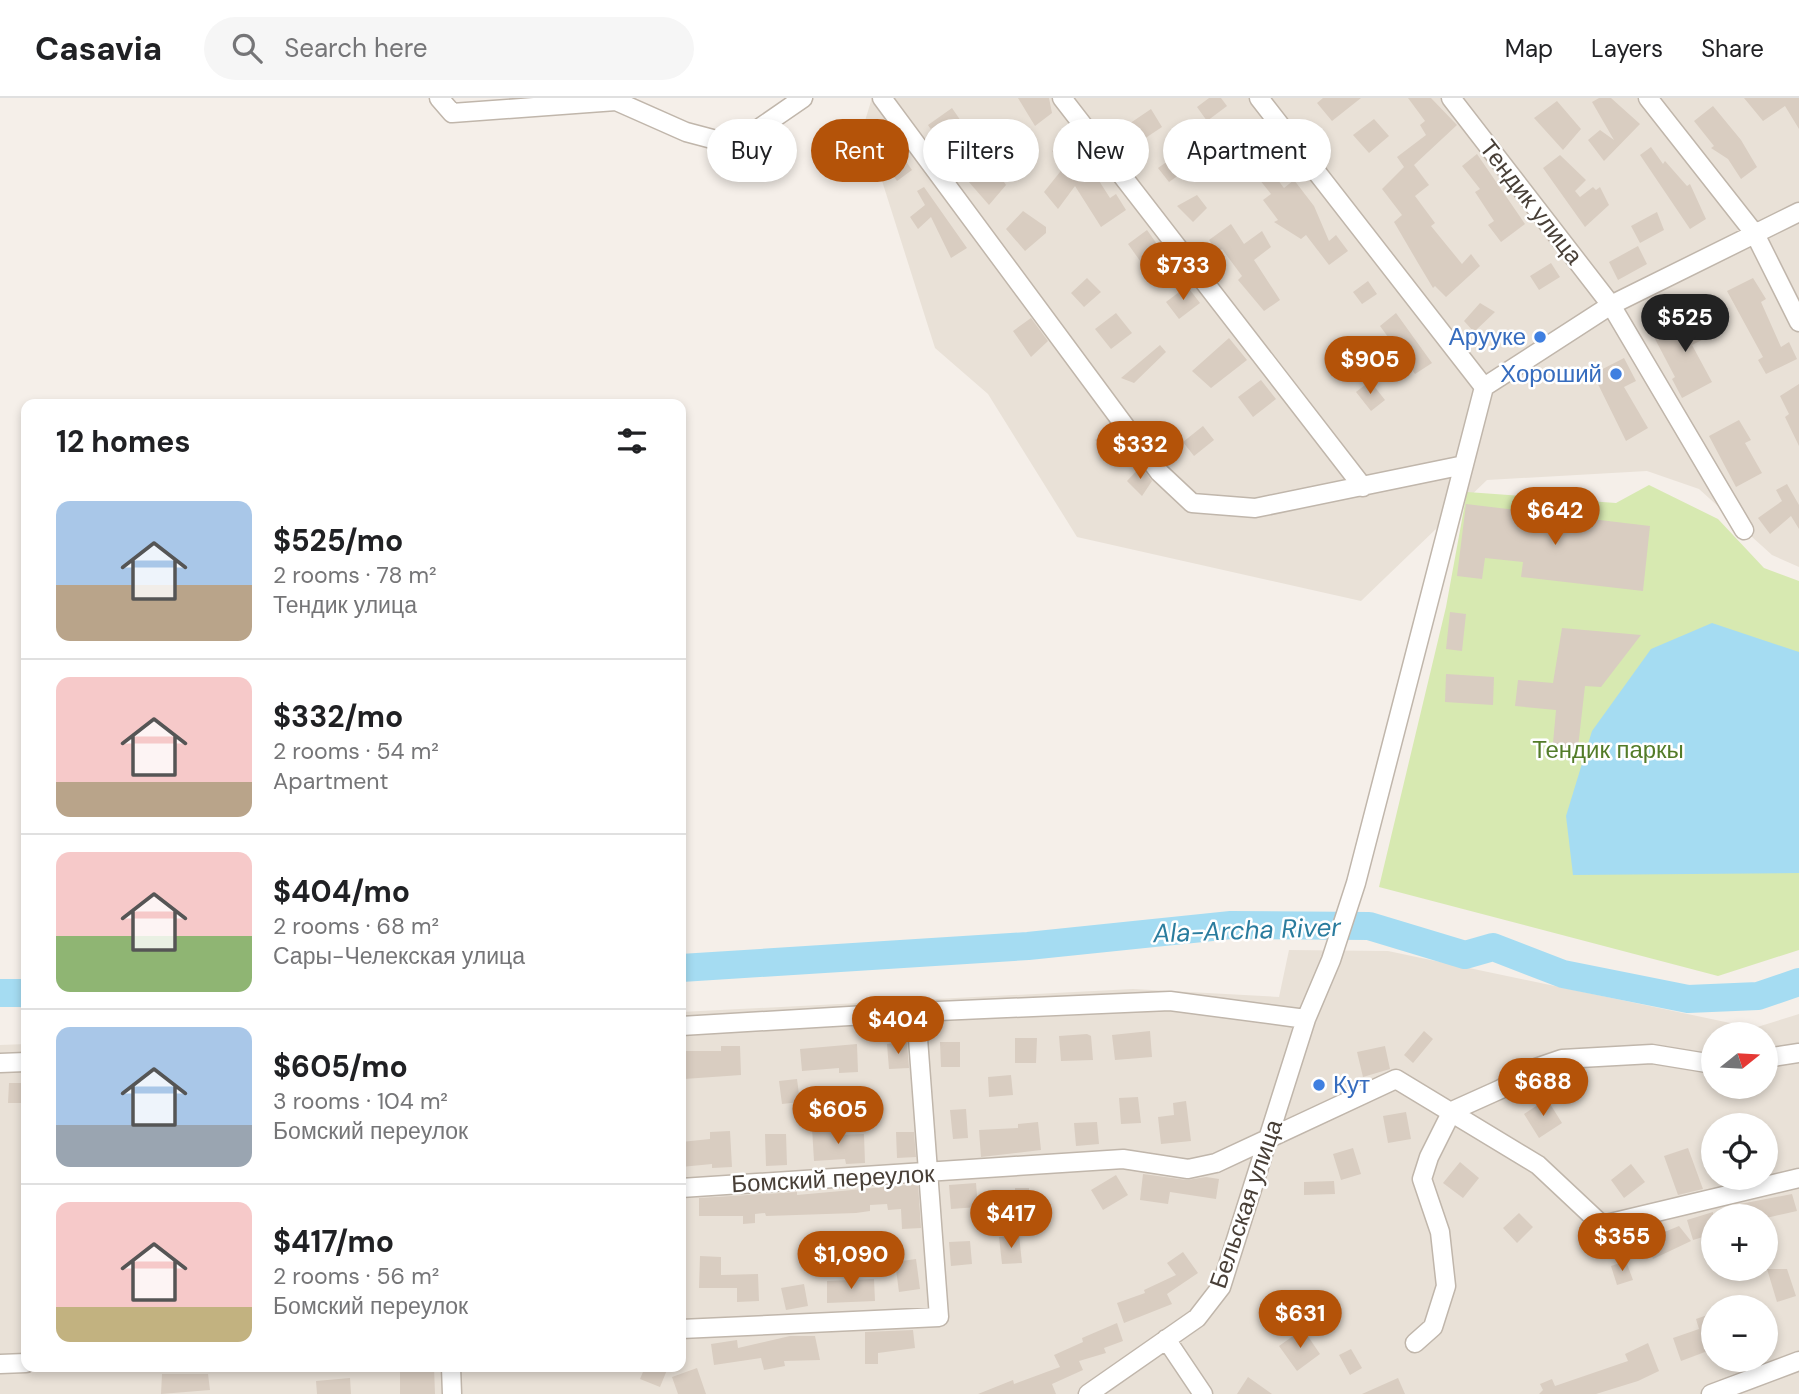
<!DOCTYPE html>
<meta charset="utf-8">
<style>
:root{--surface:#fff;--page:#f6f6f6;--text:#202124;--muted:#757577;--line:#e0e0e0;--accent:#b45309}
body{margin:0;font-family:"DM Sans",sans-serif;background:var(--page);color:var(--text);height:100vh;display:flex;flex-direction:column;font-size:26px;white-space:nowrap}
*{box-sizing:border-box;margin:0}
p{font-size:23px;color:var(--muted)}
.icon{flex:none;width:38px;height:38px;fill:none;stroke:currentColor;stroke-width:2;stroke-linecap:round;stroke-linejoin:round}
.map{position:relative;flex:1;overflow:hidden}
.side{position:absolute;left:21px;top:301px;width:665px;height:973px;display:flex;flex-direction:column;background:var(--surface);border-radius:14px;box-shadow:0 4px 10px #0003}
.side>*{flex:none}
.hud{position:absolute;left:707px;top:21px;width:665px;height:63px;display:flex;gap:14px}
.needle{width:46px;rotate:72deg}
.controls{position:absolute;left:1701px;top:924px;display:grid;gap:14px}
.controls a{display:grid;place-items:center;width:77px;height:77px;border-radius:50%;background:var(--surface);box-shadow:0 4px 10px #0003;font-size:35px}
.price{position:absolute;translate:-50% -60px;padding:0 16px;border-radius:24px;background:var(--accent);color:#fff;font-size:23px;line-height:46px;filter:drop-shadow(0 2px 4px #0008)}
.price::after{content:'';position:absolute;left:50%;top:42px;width:21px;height:16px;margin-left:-10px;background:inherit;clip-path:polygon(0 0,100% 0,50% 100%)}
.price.on{background:#222;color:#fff}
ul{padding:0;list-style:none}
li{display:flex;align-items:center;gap:21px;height:175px;padding:0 35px}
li+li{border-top:2px solid var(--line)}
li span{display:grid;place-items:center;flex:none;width:196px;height:140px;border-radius:14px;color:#555}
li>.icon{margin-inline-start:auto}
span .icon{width:84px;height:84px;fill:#fffc;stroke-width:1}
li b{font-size:30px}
h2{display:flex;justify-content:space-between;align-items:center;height:84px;padding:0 35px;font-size:30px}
.tag{padding:0 24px;border-radius:32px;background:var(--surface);box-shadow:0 4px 10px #0003;font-size:24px;line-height:63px}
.tag.on{background:var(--accent);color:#fff}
header{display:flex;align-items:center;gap:42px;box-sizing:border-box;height:98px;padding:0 35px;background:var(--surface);border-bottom:2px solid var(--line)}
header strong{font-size:33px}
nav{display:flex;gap:38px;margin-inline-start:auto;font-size:24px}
.search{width:490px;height:63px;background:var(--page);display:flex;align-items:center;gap:18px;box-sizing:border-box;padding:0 24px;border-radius:38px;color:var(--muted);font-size:26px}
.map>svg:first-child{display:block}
</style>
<header>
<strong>Casavia</strong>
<div class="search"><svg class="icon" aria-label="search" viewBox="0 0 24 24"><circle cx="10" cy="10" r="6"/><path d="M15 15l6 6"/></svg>Search here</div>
<nav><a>Map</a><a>Layers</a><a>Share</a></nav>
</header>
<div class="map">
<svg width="1799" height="1296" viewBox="0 0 1799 1296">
<rect width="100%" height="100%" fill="#f5efe9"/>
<!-- residential -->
<path fill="#e9e1d7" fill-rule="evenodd" d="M872,0H1799V469L1772,457L1699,391L1647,373L1487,382L1361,503L1077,439L988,296L935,250L864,26Z
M1289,852L1388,853L1754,930L1799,916V1296H0V947L26,946V1269H681V914L1133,891L1279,899ZM1713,936H1766V989H1713ZM1713,1027H1766V1080H1713ZM1713,1118H1766V1171H1713ZM1713,1209H1766V1262H1713Z"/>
<!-- green -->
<path fill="#d7e9b1" d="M1649,387L1718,421L1764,470L1799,483V852L1718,878L1379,789L1446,509L1467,394L1616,405Z"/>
<!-- water -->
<path fill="#a5dcf2" d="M1712,525L1799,554V775L1573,777L1566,718L1592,633L1651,551Z"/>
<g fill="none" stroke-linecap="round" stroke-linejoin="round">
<!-- river -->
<path stroke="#a5dcf2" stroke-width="28" d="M681,870L1028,848L1231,827L1369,828L1465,857L1493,849L1563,876L1688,901L1758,898L1799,884
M0,895H26"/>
</g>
<!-- building -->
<path fill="#d9cdc1" d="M1018,0H1049L1052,15L1035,28Z
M1209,0H1221L1227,8L1207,23L1197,9Z
M1323,0H1361L1332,23L1317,5Z
M1408,0H1431L1457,27L1414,67L1429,87L1415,98L1435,125L1431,128L1462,166L1471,156L1480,168L1446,199L1435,188L1433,190L1418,165L1394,124L1402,117L1382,91L1404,69L1397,59L1426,37L1420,27L1425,23Z
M1599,0H1611L1640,26L1604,63L1588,42L1600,32L1614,42L1592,4Z
M1744,0H1799V31L1785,8L1763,23Z
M1557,3L1581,31L1563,52L1534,20Z
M1713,8L1741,42L1757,69L1741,81L1728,61L1711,50L1714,48L1694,23Z
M952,10L963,26L939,43L928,27Z
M1151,11L1162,29L1135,47L1123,30Z
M1374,21L1389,38L1369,55L1353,37Z
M884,32L898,58L901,56L912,72L897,83L869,40Z
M1071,39L1110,100L1116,96L1126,112L1101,129L1075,88L1058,111L1044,94L1064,69L1052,53Z
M1651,49L1663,66L1665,63L1687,88L1690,86L1706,121L1690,131L1640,57Z
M1477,56L1525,126L1501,144L1488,127L1494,123L1475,94L1480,91L1462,68Z
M1269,57L1278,68L1271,73L1284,90L1294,82L1314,108L1329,143L1336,137L1348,153L1329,167L1306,137L1301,141L1274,124L1278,122L1263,102L1271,96L1251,71Z
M1560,57L1586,82L1575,93L1580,99L1593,89L1596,92L1600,89L1609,107L1585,129L1543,70Z
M1175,58L1186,72L1169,84L1158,70Z
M992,66L1006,87L989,107L968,83Z
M924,89L967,150L951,160L931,119L918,131L910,119L925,107L917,93Z
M1197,97L1207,110L1193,124L1177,108Z
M1023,113L1046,129V135L1025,153L1006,131Z
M1657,114L1664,132L1640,145L1631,128Z
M1231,126L1244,146L1262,133L1271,149L1254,162L1280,202L1264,213L1238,182L1242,178L1222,151L1218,154L1209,142Z
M1147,132L1162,153L1143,167L1128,146Z
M1638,148L1647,166L1618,182L1609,164Z
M1551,165L1560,179L1539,192L1530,178Z
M1087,180L1101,194L1084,209L1071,195Z
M1753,180L1766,201L1761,204L1781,249L1789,244L1797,261L1766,276L1758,262L1763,259L1727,193Z
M1368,183L1377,196L1362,206L1353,194Z
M1187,188L1200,205L1179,221L1166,204Z
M1480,205L1495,214L1474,234L1464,223Z
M1116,215L1132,235L1111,251L1095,231Z
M1396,215L1432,265L1415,276L1380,228Z
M1697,215L1710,238L1692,247L1712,284L1682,300L1672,281L1675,279L1654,239Z
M1031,220L1048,243L1031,259L1013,233Z
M1351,238L1365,257L1348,270L1334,252Z
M1229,240L1247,262L1211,290L1192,273Z
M1160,247L1166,254L1134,285L1121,280Z
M1624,260L1636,283L1624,289L1648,330L1626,343L1593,276Z
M1261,282L1276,301L1253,319L1238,299Z
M1370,283L1385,302L1371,313L1356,294Z
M1799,286V348L1785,319L1789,316L1780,298Z
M1739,322L1751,342L1745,345L1762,375L1736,389L1709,338Z
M1203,328L1214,342L1194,358L1183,344Z
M1110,332L1120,340L1106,352L1095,342Z
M1141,368L1152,383L1142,398L1127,383Z
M1787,386L1799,407V431L1791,418L1770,436L1758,420L1782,403L1776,392Z
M1466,406L1650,428L1643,493L1521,479L1523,464L1485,460L1482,481L1457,478Z
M1450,514L1466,516L1462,553L1446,551Z
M1562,530L1641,537L1601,589L1585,588L1577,658L1552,656L1556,612L1515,608L1518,582L1553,585Z
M1446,576L1494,579L1493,607L1445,604Z
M1150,933L1152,959L1115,962L1112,937Z
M1424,933L1433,941L1413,965L1404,957Z
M1087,936L1091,938L1093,962L1061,963L1059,938Z
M1015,940H1037L1036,965H1015Z
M907,944L909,970L889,971L887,946Z
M940,944H960V969H941Z
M857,946L858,974L839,975V970L802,973L800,951Z
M721,948H740L741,977L684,981V953H721Z
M1385,948L1390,971L1363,979L1357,954Z
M1011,977L1013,997L989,999L988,979Z
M797,981L800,1004L782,1006L779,983Z
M9,985H26V1005H8Z
M1138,999L1141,1025L1121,1026L1119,1000Z
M1547,1001L1562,1025L1539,1040L1524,1016Z
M1186,1003L1191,1043L1161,1046L1158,1019L1174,1017L1173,1005Z
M966,1011L968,1040L953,1041L950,1012Z
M1406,1014L1411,1041L1388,1045L1383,1018Z
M1038,1024L1041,1052L981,1059L979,1032L1018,1030V1026Z
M1097,1024L1099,1046L1076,1048L1074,1025Z
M836,1029V1037L864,1036L865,1065L846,1066L845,1061L814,1063L812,1030Z
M730,1033L732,1069L712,1070V1066L681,1069V1044L710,1041V1034Z
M896,1034H914L916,1059L897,1060Z
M765,1036H786L787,1067L766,1068Z
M1353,1050L1361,1076L1341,1082L1333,1056Z
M1688,1050L1703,1091L1678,1097L1664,1058Z
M1460,1064L1479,1080L1463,1100L1443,1085Z
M1631,1066L1645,1084L1624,1100L1611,1082Z
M1143,1076L1187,1082L1206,1079L1219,1081L1216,1101L1170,1094L1168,1106L1140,1102Z
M1116,1077L1128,1097L1103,1112L1091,1092Z
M1334,1083L1335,1096L1304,1097V1084Z
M976,1085L978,1109L951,1111L949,1087Z
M918,1086L921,1130L902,1131L901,1111L888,1112L887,1106L870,1107V1113L856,1115L766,1118L765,1115L755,1116V1125L743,1126V1118H699V1100L797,1094V1097Z
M1015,1090H1029L1028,1114H1015Z
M1792,1096L1797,1113L1766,1120L1744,1118L1740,1106Z
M1713,1114V1136L1693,1142L1687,1122Z
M1519,1115L1533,1129L1517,1145L1503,1130Z
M1679,1128L1691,1143L1653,1161L1645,1142Z
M1019,1137L1022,1165L1002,1166L999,1139Z
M970,1143L972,1166L951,1168L949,1144Z
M1183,1154L1198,1175L1167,1196L1172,1206L1124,1225L1117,1205L1145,1195L1144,1192L1176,1177L1167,1165Z
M700,1158L721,1159V1177L758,1176L759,1203L737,1204V1190H699Z
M916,1161L920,1191L899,1194L895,1164Z
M1626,1163L1633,1182L1617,1187L1611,1168Z
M1767,1171H1787L1796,1198L1777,1204Z
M874,1181L875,1203L827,1205V1183Z
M804,1186L808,1208L786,1212L781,1190Z
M1713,1215V1251L1681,1263L1673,1240L1699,1231L1696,1221Z
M1117,1225L1123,1243L1104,1250L1106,1255L1079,1263L1083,1272L1052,1286L1056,1296H978L1013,1282L1014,1286L1060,1269L1054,1257L1083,1244L1082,1240Z
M1303,1231L1320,1256L1297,1273L1279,1248Z
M913,1232L915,1250L878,1255V1266H865V1234Z
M790,1238H815L820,1262L784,1263L785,1268L764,1272L761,1260L714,1267L711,1246L737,1242L738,1250Z
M1648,1245L1659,1273L1638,1283L1596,1296H1539L1543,1292L1540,1286L1552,1281L1555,1288L1628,1263L1625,1256Z
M1351,1251L1362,1270L1350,1277L1339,1257Z
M400,1269H434L435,1296H400Z
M645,1269L667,1272L660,1289L640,1281Z
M697,1270L706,1296H678L672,1279Z
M162,1276H208L210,1292L161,1296Z
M1248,1279L1272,1296H1237Z
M350,1280L351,1296H317L316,1283Z
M1398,1280L1405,1296H1362Z"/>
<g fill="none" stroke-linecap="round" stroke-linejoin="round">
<!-- minor casing -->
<g stroke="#c0b6ab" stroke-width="21">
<path id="minor" d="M439,0L452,15L616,3L686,34L735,47L803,0
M882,0L1159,374L1192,405L1255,410L1464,367
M1062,0L1363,389
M1259,0L1484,289
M1451,0L1611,207L1744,432
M1648,0L1755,136L1799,224
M1484,289L1611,207L1799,114
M681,928L916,914L1170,903L1306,921
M1766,960L1799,955
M0,965L26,964
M681,1090L1123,1061L1188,1071L1216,1065L1396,981L1538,1067L1602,1127L1799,1080
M681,1231L939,1219L916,914
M1166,1241L1203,1296
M1415,1245L1433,1229L1446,1188L1440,1134L1422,1081L1429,1059L1452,1013L1501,991L1530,972L1562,961L1652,956L1713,966
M0,1266L26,1265
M451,1269L452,1296
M1088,1296L1197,1220L1221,1189L1306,921L1331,862L1356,785L1484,289
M1711,1296L1799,1263"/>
</g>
<!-- minor -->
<use href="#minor" stroke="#fff" stroke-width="18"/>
</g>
<!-- markers -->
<g fill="#3f7fe0" stroke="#fff" stroke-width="2.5">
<circle cx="1540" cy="239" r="7"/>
<circle cx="1616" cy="276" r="7"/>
<circle cx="1319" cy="987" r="7"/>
</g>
<g text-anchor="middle" stroke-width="5" stroke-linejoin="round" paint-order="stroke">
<!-- street labels -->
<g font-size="24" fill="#483f37" stroke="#fff">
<text transform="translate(1531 104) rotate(52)" y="8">Тендик улица</text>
<text transform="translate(833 1081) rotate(-3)" y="8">Бомский переулок</text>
<text transform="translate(1246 1106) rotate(-71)" y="8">Бельская улица</text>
</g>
<!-- shop labels -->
<g font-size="24" fill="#366cbe" stroke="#fff" text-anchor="end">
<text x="1526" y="247">Арууке</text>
<text x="1602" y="284">Хороший</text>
<text x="1333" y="995" text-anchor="start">Кут</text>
</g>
<!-- park labels -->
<g font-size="24" fill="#537c29" stroke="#fff">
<text x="1608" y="660">Тендик паркы</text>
</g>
<!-- water labels -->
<g font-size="26" font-style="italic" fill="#2a7c9e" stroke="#fff">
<text transform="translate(1247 832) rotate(-2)" y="9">Ala-Archa River</text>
</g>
</g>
</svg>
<div class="controls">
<a><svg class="needle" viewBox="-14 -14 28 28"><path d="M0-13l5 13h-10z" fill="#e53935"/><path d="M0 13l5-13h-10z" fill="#757577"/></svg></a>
<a><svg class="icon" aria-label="locate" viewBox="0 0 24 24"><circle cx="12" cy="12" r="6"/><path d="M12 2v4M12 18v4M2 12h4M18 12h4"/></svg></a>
<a>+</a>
<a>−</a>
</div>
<b class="price" style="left:1183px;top:204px">$733</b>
<b class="price on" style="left:1685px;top:256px">$525</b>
<b class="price" style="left:1370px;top:298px">$905</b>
<b class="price" style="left:1140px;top:383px">$332</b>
<b class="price" style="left:1555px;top:449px">$642</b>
<b class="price" style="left:898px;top:958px">$404</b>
<b class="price" style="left:1543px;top:1020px">$688</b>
<b class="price" style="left:838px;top:1048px">$605</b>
<b class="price" style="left:1011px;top:1152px">$417</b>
<b class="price" style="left:1622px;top:1175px">$355</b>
<b class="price" style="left:851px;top:1193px">$1,090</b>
<b class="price" style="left:1300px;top:1252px">$631</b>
<div class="hud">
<a class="tag">Buy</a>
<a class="tag on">Rent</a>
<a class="tag">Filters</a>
<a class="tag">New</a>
<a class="tag">Apartment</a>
</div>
<section class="side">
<h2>12 homes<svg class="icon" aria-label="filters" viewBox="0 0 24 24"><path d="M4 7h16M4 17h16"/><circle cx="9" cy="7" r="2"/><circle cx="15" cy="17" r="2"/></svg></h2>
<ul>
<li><span style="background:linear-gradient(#a9c7e8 60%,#b9a48a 0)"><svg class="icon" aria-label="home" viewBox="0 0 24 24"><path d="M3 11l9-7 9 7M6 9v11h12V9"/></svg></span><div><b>$525/mo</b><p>2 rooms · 78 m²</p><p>Тендик улица</p></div></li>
<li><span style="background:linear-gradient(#f6c9c9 75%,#b9a48a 0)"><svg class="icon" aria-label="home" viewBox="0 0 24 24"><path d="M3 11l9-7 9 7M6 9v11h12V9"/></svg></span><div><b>$332/mo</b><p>2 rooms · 54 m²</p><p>Apartment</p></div></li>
<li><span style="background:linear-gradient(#f6c9c9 60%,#8fb573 0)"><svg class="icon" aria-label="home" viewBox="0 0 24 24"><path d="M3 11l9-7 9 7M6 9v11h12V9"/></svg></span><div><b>$404/mo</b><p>2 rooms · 68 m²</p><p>Сары-Челекская улица</p></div></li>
<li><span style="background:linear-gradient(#a9c7e8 70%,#9aa5b1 0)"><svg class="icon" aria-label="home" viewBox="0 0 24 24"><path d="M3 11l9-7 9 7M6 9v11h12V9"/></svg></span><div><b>$605/mo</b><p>3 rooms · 104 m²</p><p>Бомский переулок</p></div></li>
<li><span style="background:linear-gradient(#f6c9c9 75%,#c2b280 0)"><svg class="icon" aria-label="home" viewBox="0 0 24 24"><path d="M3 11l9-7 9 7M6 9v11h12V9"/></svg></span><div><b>$417/mo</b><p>2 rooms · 56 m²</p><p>Бомский переулок</p></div></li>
</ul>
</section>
</div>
